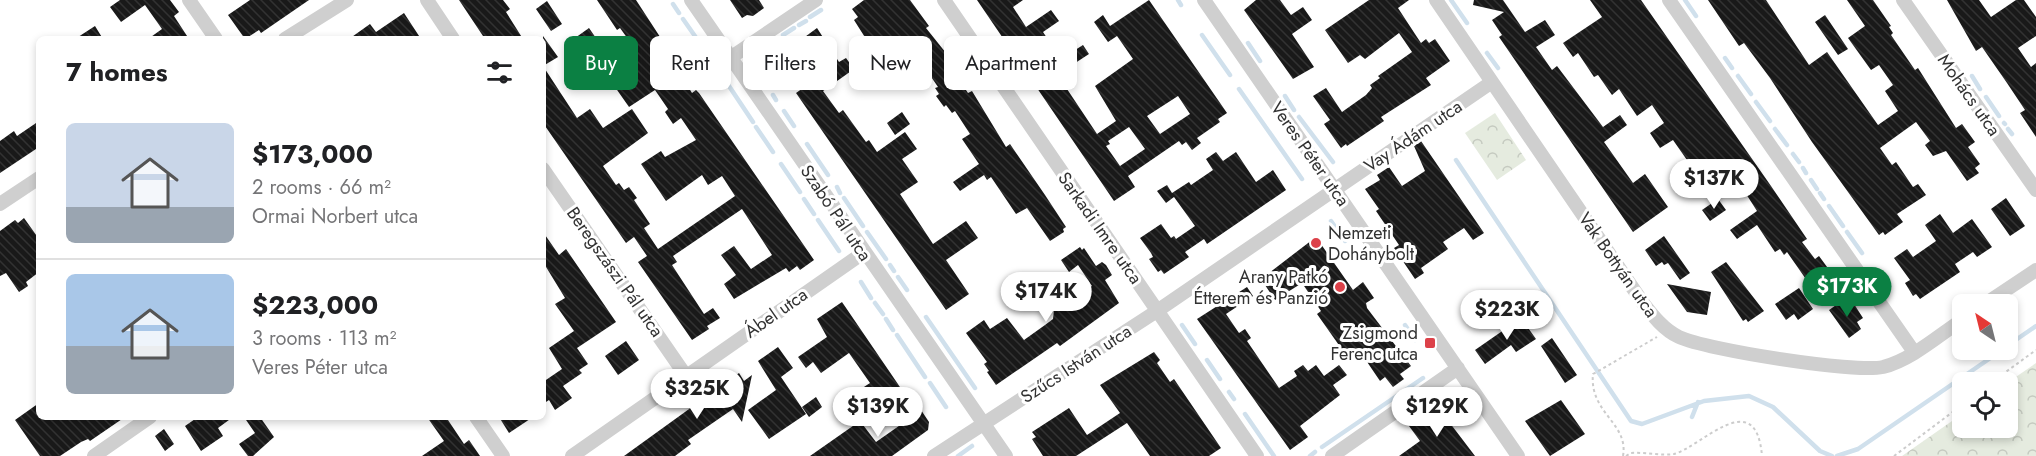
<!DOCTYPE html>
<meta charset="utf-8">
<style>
:root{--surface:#fff;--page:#f2f2f2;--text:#202124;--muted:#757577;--line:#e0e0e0;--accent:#0b8043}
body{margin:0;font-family:Jost,sans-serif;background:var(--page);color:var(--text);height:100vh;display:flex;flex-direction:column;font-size:22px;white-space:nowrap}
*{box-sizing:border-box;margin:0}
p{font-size:20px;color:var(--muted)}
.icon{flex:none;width:33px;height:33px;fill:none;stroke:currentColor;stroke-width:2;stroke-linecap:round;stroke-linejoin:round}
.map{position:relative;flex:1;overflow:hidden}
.sheet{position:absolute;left:36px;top:36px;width:510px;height:384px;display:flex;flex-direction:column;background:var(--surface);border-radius:9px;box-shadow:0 3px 9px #0003}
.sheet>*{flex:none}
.banner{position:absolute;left:564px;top:36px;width:570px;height:54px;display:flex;gap:12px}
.needle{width:39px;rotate:325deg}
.fabs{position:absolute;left:1952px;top:294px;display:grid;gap:12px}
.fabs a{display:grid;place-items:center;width:66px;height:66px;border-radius:9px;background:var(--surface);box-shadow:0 3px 9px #0003;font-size:30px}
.price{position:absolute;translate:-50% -51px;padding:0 14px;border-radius:21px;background:#fff;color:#222;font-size:20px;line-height:39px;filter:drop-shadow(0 2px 3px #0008)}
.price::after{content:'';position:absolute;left:50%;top:36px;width:18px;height:14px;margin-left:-9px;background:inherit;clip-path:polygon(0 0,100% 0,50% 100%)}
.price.selected{background:var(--accent);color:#fff}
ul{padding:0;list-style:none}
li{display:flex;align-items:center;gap:18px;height:150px;padding:0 30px}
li+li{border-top:2px solid var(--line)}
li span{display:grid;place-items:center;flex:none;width:168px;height:120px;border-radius:9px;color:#555}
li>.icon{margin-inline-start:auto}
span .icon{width:72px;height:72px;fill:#fffc;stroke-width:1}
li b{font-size:26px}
h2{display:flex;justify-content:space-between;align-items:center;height:72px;padding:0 30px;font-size:26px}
.pill{padding:0 21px;border-radius:9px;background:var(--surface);box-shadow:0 3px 9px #0003;font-size:21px;line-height:54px}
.pill.selected{background:var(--accent);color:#fff}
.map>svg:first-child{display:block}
</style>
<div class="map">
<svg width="2036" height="456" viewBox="0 0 2036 456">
<defs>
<pattern id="forest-crowns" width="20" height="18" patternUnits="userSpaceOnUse" patternTransform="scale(1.5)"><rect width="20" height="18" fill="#e5ebdf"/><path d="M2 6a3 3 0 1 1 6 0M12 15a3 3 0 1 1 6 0" fill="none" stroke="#c5cac0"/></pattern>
<pattern id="building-back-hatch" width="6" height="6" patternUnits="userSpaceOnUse" patternTransform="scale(1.5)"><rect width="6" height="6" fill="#191919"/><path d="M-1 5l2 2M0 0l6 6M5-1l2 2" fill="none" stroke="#323232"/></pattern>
</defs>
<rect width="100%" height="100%" fill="#fff"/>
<!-- forest -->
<path fill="url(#forest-crowns)" d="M1495,113L1526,160L1497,180L1465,133Z
M2036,363V456H1902L1962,414V428H2007V383Z"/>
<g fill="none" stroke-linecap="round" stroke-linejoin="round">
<!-- stream -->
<path stroke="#d0e0ec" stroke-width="4.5" d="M1178,0L1181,5
M1451,0L1467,23
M1685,0L1696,16
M673,4L679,13
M810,17L821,10
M683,19L711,59
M799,25L806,21
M783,35L794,28
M1202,35L1230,75
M771,43L778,39
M1248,43L1260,61
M757,53L766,47
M1487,53L1498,68
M755,54L750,61L767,86
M1725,58L1732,68
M714,64L721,75
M1738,76L1751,94
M1972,76L1980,89
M725,80L753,122
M1239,89L1302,179
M773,95L776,100
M1285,96L1294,110
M1986,97L1999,116
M1756,102L1770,121
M784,111L794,126
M1299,117L1333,162
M2004,123L2005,124
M756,127L773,152
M1775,129L1787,145
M2008,129L2012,134
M807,144L828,175
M1793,154L1799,162
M1456,160L1631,421L1642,424L1704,401L1749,396L1773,407L1820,451L1832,456
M781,164L800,192
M1803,168L1806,173
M1811,180L1817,189
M837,187L840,193
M1820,193L1824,199
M844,198L863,226
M804,199L814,214
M1829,206L1843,226
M818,220L839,251
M1331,221L1345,241
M867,232L886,259
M1847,232L1862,253
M890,265L894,271
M898,277L907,290
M861,282L871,298
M875,303L883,314
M926,317L975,388
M886,319L893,330
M1182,325L1195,344
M1405,325L1415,340
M897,335L925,377
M2007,346L2036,326
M1207,360L1220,379
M930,383L946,407
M1229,392L1234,399
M1245,414L1274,456
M1692,417L1698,402
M1322,447L1423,378
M958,456L972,446
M1310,456L1315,452
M1837,456L1858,449L2002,350"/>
</g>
<!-- building -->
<path fill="url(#building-back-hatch)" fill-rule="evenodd" d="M120,0H170L179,12L174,16L189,39H148L162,29L145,5L121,22L110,7Z
M250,0H309L261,33L259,30L245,39L228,15Z
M459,0H503L510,9L506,12L523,39H485Z
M597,0H636L664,43L653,51L666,69L677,62L684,72L680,74L692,93L696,90L699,93L814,260L800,270L797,266L789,272L786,268L734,299L724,284L736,275L721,255L734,246L751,269L772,255L742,209L673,256L677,262L672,265L704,314L713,308L720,318L707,326L709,329L692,340L638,262L647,256L634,237L626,243L543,123V36L558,57L543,66L577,118L590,109L603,128L632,109L648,133L603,166L616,185L619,183L624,190L629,187L637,198L634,200L650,224L644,228L658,249L735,196L722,176L708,185L702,175L666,201L641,164L661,151L665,157L696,140L681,118L673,124L665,112L668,109L655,90L629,107L608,77L630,62L623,52L633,46L620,28L617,30Z
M730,0H759L764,8L753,16L747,15L742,18Z
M864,0H910L929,26L926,28L954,63L950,66L968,93L972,91L1006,147L1010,144L1045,195L1066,227L1063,229L1064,232L1050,241L1027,208L1016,214L991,177L987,180L984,175L960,191L953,182L979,164L962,139L970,134L955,111L952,113L946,105L944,107L936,96L939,94L935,88L938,87L919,59L923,56L910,38L886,52L880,45L873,50L854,20L858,17L852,9Z
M977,0H1023L1013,7L1026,27L1051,10L1059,21L1043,32L1047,38L1037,47L1050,66L1083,45L1089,54L1063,71L1069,79L1063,83L1097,134L1116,121L1095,86L1133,59L1117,36L1108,42L1094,22L1103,15L1110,26L1149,0L1227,113L1218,119L1220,122L1197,138L1201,143L1192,150L1186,142L1182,145L1179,141L1128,176L1135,187L1114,201ZM1178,96L1190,114L1160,134L1147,116ZM1129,127L1145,149L1120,166L1106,146L1110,144L1108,141Z
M1256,0H1280L1291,15L1303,7L1312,20L1292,34L1314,67L1293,79L1244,10Z
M1369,0H1409L1398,8L1415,34L1421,43L1426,39L1429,43L1435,39L1450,61L1426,78L1431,85L1381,117L1384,121L1347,146L1346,144L1341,148L1324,124L1330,120L1313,96L1326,88L1342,112L1366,95L1372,88L1370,85L1380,78L1378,76L1412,52L1399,33L1365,59L1360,55L1348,63L1325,30Z
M1474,0H1503L1525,32L1545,20L1555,35L1536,47L1552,70L1557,66L1603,127L1620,115L1627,125L1604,142L1633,183L1645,174L1668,207L1633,232L1499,37L1502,35L1492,20L1504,12L1473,5Z
M1590,0H1641L1771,186L1807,239L1802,242L1815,259L1819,256L1830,271L1810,285L1787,252L1784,255L1780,249L1775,252L1757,225L1737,239L1730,230L1757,211L1732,172L1716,183L1712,177L1703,183L1673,140L1660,148L1650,133L1664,123L1652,105L1637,116L1619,89L1612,95L1598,75L1594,77L1578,53L1573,57L1563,43L1602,17Z
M1708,0H1766L1809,65L1827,52L1878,125L1898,111L1885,91L1893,85L1879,65L1871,70L1848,38L1865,26L1847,0H1873L1891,26L1889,27L1893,33L1891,35L1915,70L1918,68L1956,128L1962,124L1975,142L1968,147L1980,164L1975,168L1979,173L1967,181L1946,151L1933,156L1925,145L1930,141L1916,122L1880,148L1892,165L1896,162L1913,187L1918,184L1926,195L1897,214L1903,222L1885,235L1883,232L1879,235L1812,142L1770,78L1744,43L1739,46Z
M1947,0H1979L1991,17L2016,0H2024L2036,17V36L2018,48L2031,67L2036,63V137L2020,113L2025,110L2007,83L1982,47L1976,51Z
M547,1L562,24L551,31L536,9Z
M404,13L421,39H349L370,24L376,32Z
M1825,15L1848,49L1838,55L1815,22Z
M95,26L103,39H75Z
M589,28L598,41L583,51L575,38Z
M817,28L839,62L846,58L854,69L823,91L839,113L843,110L866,142L869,140L877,152L905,132L917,149L902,159L918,182L900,194L933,244L966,221L978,238L946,260L969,294L946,310L796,93L806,86L794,68L781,76L771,62Z
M902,112L910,124L895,135L887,123Z
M39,121V147L0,173V141L14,131L17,136Z
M1421,141L1484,233L1473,240L1464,228L1443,242L1448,249L1421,268L1424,273L1415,279L1394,248L1399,245L1376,211L1379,209L1365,189L1380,180L1377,175L1389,167L1402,186L1425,171L1414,146Z
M1216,152L1223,161L1236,152L1256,182L1273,170L1286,190L1207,244L1204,239L1185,252L1189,257L1164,274L1161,270L1158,272L1149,259L1153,257L1151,253L1140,238L1161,224L1171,238L1174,236L1176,239L1195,226L1174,197L1166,203L1157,191L1167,185L1172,193L1189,182L1191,185L1213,170L1206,159Z
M2006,198L2025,226L2010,236L1991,209Z
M1718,199L1726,210L1710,221L1702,210Z
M1940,214L1953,233L1972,219L1992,247L1977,257L1973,252L1955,264L1960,272L1920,299L1916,294L1913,296L1905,283L1910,280L1894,258L1907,249L1913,257L1936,241L1925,225Z
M24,218L39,239V272L26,282L28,286L19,292L6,273L0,276V231L15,220L18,223Z
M543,232L559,255L566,249L616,322L577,348L588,364L579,370L582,373L563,386L572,398L555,410L549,400L543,404V382L562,369L549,348L574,331L555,304L565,298L543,262Z
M1664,236L1690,273L1680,280L1668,263L1664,265L1662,262L1656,266L1645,250Z
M1316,237L1353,290L1363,282L1374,298L1366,303L1367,308L1411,366L1400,374L1404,379L1393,387L1385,377L1380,381L1359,350L1348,358L1317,314L1321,311L1302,283L1275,300L1261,279Z
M1080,247L1082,250L1084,248L1096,266L1102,262L1106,265L1112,275L1105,280L1119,303L1060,346L1057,343L996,385L987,372L989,371L984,364L987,362L966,333L984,320L990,329L1007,318L1024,340L1045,325L1053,319L1054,310L1051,305L1065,295L1069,301L1092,286L1078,265L1069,272L1061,260Z
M1726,262L1764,311L1748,322L1746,319L1743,321L1711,272Z
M1667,284L1711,292L1707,315L1687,312Z
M1247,287L1253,296L1226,314L1239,333L1245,329L1251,338L1247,341L1279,388L1297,376L1294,371L1303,365L1308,371L1316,365L1324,376L1339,365L1347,375L1333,385L1340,395L1300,426L1308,437L1290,450L1197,319Z
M1799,288L1813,309L1798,320L1794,314L1786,320L1775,304Z
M1842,301L1847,309L1854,304L1863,318L1857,322L1861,329L1849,338L1829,310Z
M842,302L902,390L900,391L903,395L889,404H884L876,392L847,412L841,402L870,383L849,353L821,373L813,362L806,368L798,357L827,337L817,319Z
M1521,318L1536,339L1516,352L1511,345L1485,364L1475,350Z
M1552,338L1577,375L1565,383L1541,346Z
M626,341L639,360L618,375L605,356Z
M778,347L793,368L781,377L806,414L769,439L748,410L776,390L758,361Z
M1154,352L1160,360L1157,363L1170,382L1174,379L1221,448L1209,456H1150L1127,423L1076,456H1043L1032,439L1036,437L1032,432L1069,408L1087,435L1120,413L1100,385Z
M739,373L744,381L752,375L742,422L733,409L688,440L691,444L675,456H624Z
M816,397L822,407L809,417L802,407Z
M1561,400L1585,434L1550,456L1525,421Z
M894,402L921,410L929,422L928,430L892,456H810L860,421L876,442L906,421Z
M39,403V417H125L90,441L88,439L81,442L60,456H40L15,420Z
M1437,406L1475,456H1399L1420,441L1409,426Z
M198,417H233L218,428L223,436L201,451L185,426Z
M244,417H260L274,437L253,456H248L239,444L255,433Z
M427,417H446L464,444L469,440L480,456H422L444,441Z
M499,417H533L509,433Z
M164,429L174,444L165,451L155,436Z"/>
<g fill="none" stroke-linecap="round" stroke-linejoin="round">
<!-- path -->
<path stroke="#ccc" stroke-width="2" stroke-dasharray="3 3" stroke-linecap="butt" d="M1992,382L2036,350
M1623,456C1629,423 1589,413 1593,374L1657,337
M1626,456L1631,453C1645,452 1661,456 1674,454C1701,447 1756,384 1762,456
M1894,456L1962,405"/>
<!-- minor -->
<path stroke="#cfcfcf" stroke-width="14" d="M189,0L216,39
M427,0L453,39
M691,0L1006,456
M944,0L1257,456
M1204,0L1518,456
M1436,0L1643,303C1653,316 1664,330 1679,337C1707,350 1854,373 1883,367C1911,360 1938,336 1962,320
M1669,0L1914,352
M1903,0L2036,190
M285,39L347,0
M730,58L816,0
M543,169L686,376
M0,204L39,178
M1985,304L2036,270
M476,417L503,456
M94,456L150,417
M572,456L863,253
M934,456L1157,311L1492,82
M1332,456L1458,368"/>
</g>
<!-- markers -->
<g fill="#dc4149" stroke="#fff" stroke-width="2">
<circle cx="1316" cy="243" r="6"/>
<circle cx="1340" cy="287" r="6"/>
<rect x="1424" y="337" width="12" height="12" rx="3"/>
</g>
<g text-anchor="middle" stroke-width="6" stroke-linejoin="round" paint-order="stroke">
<!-- street labels -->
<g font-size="18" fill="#323232" stroke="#fff">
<text transform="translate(1969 95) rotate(55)" y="6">Mohács utca</text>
<text transform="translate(1413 136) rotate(-34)" y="6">Vay Ádám utca</text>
<text transform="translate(1310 154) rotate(55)" y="6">Veres Péter utca</text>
<text transform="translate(836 213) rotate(56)" y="6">Szabó Pál utca</text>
<text transform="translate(1100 228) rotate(55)" y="6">Sarkadi Imre utca</text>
<text transform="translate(1618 265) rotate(55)" y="6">Vak Bottyán utca</text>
<text transform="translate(615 272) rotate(55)" y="6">Beregszászi Pál utca</text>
<text transform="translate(776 313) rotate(-35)" y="6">Ábel utca</text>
<text transform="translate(1076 364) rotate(-33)" y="6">Szűcs István utca</text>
</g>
<!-- poi labels -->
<g font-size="18" fill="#323232" stroke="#fff" text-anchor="end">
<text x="1328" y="239" text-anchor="start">Nemzeti<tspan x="1328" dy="21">Dohánybolt</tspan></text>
<text x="1328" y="283">Arany Patkó<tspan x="1328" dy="21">Étterem és Panzió</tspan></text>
<text x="1418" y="339">Zsigmond<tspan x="1418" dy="21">Ferenc utca</tspan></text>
</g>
</g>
</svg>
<div class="fabs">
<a><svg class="needle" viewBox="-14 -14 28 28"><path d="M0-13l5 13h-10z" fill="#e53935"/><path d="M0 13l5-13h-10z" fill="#757577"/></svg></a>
<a><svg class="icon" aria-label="locate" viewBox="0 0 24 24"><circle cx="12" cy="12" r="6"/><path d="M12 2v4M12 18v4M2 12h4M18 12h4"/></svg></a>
</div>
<b class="price" style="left:1714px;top:210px">$137K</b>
<b class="price selected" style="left:1847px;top:318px">$173K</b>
<b class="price" style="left:1046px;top:323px">$174K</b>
<b class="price" style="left:1507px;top:341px">$223K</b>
<b class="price" style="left:697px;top:420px">$325K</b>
<b class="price" style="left:878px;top:438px">$139K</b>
<b class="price" style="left:1437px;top:438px">$129K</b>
<div class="banner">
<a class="pill selected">Buy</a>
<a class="pill">Rent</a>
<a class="pill">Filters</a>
<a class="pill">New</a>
<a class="pill">Apartment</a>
</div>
<section class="sheet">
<h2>7 homes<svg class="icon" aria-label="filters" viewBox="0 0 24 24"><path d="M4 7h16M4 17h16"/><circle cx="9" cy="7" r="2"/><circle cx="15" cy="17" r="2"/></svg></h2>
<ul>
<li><span style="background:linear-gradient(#c9d6e8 70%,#9aa5b1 0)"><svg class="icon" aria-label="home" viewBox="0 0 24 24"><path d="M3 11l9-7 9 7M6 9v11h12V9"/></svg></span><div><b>$173,000</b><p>2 rooms · 66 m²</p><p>Ormai Norbert utca</p></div></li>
<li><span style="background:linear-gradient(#a9c7e8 60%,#9aa5b1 0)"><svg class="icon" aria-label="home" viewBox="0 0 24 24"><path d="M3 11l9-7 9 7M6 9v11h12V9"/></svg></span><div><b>$223,000</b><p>3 rooms · 113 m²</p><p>Veres Péter utca</p></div></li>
</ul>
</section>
</div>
